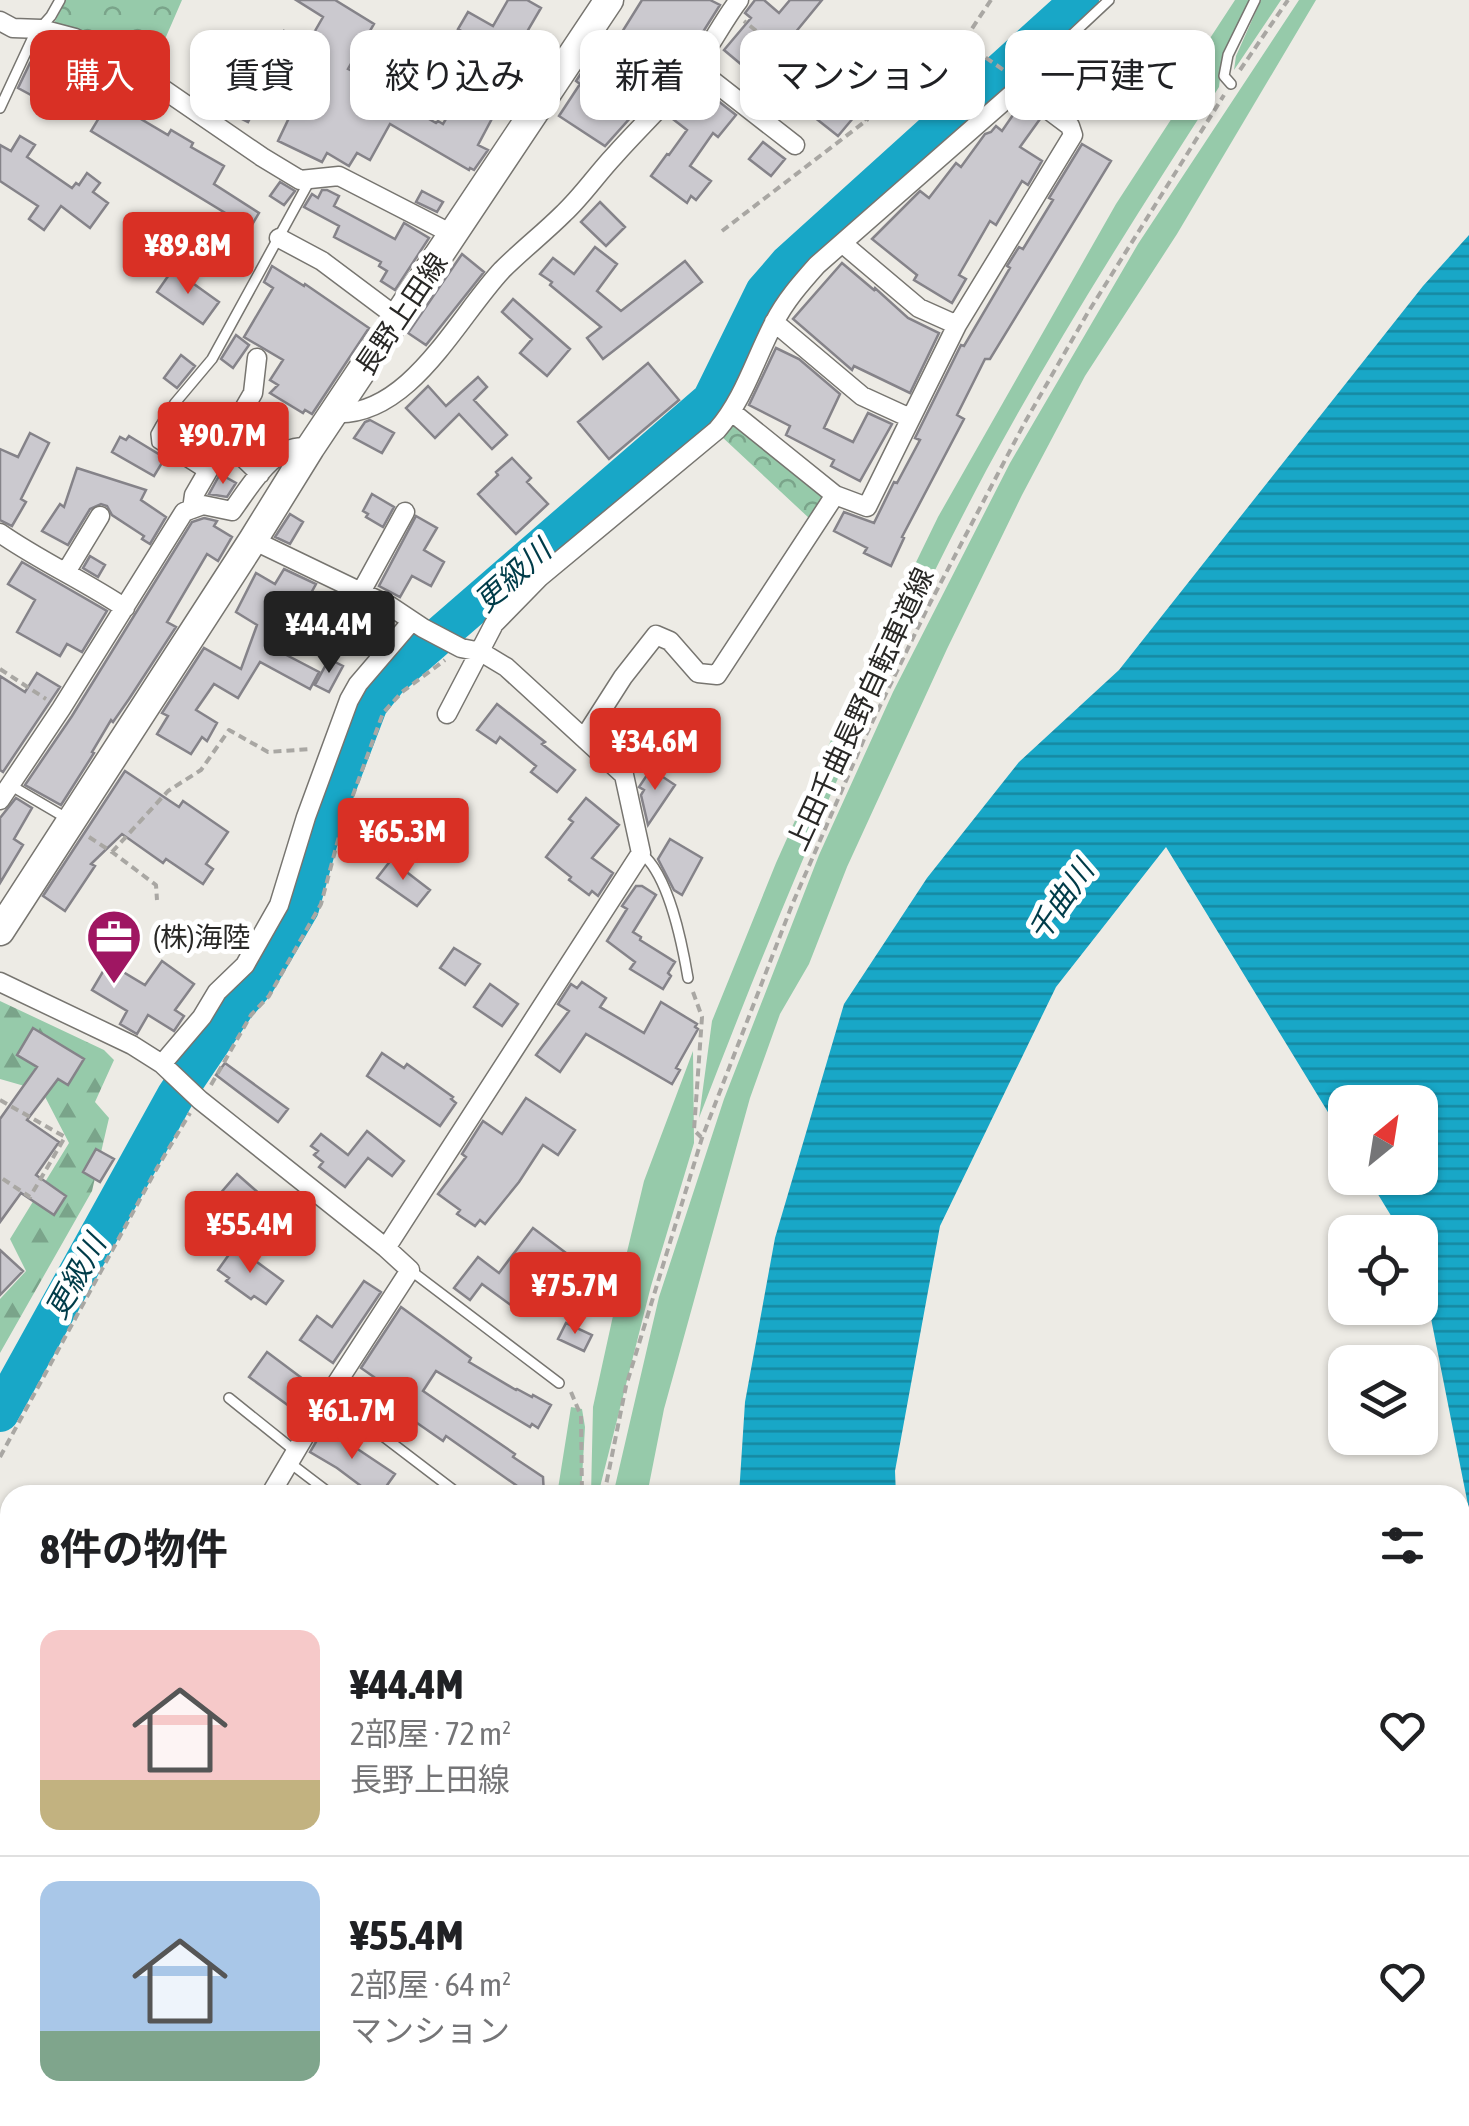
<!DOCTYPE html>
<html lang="ja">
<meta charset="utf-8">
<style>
:root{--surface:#fff;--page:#f2f2f2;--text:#202124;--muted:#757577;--line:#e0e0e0;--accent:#d93025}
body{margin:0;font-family:"Asap Condensed","Noto Sans JP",sans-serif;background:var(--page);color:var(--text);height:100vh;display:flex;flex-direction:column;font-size:38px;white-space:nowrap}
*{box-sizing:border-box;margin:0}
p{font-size:32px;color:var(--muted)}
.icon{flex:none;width:55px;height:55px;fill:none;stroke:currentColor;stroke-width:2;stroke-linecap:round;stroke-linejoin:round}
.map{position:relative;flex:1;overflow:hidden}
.sheet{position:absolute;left:0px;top:1485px;width:1470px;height:642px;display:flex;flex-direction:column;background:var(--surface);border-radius:30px 30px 0 0;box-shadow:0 2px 8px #0004}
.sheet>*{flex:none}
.top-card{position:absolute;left:30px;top:30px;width:1410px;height:90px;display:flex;gap:20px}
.needle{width:65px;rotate:30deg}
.tools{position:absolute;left:1328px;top:1085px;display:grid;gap:20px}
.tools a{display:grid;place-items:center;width:110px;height:110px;border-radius:20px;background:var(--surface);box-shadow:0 2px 8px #0004;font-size:50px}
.price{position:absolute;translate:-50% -85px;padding:0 22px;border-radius:10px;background:var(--accent);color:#fff;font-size:32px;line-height:65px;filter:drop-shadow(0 2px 5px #0008)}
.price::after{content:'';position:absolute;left:50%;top:60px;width:30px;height:22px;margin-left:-15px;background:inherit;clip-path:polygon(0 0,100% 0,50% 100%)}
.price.selected{background:#222;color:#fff}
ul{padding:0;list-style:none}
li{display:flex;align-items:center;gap:30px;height:250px;padding:0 40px}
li+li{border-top:2px solid var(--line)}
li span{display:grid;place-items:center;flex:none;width:280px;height:200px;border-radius:20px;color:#555}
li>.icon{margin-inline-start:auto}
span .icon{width:120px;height:120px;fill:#fffc;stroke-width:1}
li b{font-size:42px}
h2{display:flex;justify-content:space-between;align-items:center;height:120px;padding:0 40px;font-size:42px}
.tag{padding:0 35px;border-radius:20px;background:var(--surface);box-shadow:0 2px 8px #0004;font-size:35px;line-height:90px}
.tag.selected{background:var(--accent);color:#fff}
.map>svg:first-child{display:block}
</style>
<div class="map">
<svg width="1469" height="2126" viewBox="0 0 1469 2126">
<defs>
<pattern id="forest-firs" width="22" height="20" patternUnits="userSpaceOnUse" patternTransform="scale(2.5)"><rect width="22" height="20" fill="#96caaa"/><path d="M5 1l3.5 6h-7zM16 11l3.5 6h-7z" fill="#7aa48a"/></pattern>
<pattern id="park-crowns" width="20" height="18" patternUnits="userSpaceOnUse" patternTransform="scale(2.5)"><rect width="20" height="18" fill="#96caaa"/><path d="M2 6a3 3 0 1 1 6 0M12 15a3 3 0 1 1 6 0" fill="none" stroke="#7aa48a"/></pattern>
<pattern id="water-rules" width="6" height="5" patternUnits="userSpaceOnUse" patternTransform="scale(2.5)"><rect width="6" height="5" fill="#18a7c7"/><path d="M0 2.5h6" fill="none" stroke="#1688a1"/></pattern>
</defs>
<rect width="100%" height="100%" fill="#edebe5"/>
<!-- green -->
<path fill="#96caaa" d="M1235,0H1250L1222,62L1219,87C1138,212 1058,338 987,469C876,678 784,897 699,1118L712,1021L776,863L849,700L938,517L1116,204L1198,78L1201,52Z
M1261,0H1281L1234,70L1236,56Z
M1299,0H1316L1177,234L1085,376L1022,495L947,649L847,867L809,964L780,1014L750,1098L664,1409L647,1495H613L659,1297L724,1099L819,855L893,692L1010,463L1138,244Z
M693,1051L694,1143L651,1286L598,1495H591L593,1407L627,1252L644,1181Z
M571,1407L582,1409L585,1427L581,1495H557Z"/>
<!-- forest -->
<path fill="url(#forest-firs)" d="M0,1001L104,1050L114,1060L95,1102L109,1118L92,1191L0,1353V1299L26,1271L10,1239L69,1143L42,1091L0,1079Z"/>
<!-- park -->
<path fill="url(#park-crowns)" d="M66,0H182L152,69C121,48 91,33 54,23Z
M738,426L822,495L823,499L810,519L721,436L731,427Z"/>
<!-- water -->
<path fill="url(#water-rules)" d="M1469,235V1510L1420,1263V1232H1401L1368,1178H1420V1102H1345V1140L1166,847L1056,987L940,1226L895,1471L896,1495H739L745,1402L775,1238L844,1004L927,878L1019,762L1119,670L1423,286Z
M1469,1813V2126H1434L1436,2118H1460V1870Z
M645,2118H872L875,2126H643Z"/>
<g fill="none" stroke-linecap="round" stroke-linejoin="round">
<!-- river -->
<path stroke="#18a7c7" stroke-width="38" d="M0,1413L176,1095L236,1006L256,983L300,908L325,819L369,704L388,680L711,400L764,292L789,263L1080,0"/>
</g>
<!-- building -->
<path fill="#cbc9cf" stroke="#858389" stroke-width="2.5" d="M296,0H335L374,24L348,69L359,74L357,78L436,123L438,121L443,124L460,95L411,66L421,49L455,68L473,38L458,29L468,12L493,26L508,0H527L541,8L521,42L543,55L532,74L490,50L474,78L504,96L478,145L488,150L474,170L470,168L469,170L390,124L370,160L357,153L349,166L327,153L322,162L278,141L297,101L288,97L302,66L274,53L284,31L308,43L323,17Z
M642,0H710L720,5L696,43L693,41L673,72L649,57L632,83L648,98L605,146L559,116L580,84L576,81L591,58L604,67L624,34L622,32Z
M755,0H764L779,13L790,0H822L767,67L765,65L755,76L724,50L751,18L745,13Z
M30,63L59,79L46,103L18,88Z
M120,83L151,103L141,119L168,135L171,130L193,143L191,147L224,166L214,184L259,213L250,228L91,131Z
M233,83L261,97L248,122L220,108Z
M695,86H699L736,115L718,137L713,133L690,166L711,181L696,200L691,196L687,203L651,176L667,154L669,155L687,130L669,116Z
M820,90L854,117L838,136L804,109Z
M1024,108L1040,119L1020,147L1042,161L1028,185L1022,181L996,225L990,221L959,275L966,279L952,303L914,280L917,275L872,239L920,191L929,198L956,163L961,167L985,134L991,132L996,126L1002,131L1015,112L1019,115Z
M20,136L35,145L27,157L72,188L76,183L79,185L87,173L100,183L93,192L108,203L90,228L61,206L44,230L29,219L38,206L0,181V145L11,151Z
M763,142L785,159L771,176L749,159Z
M1082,144L1111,161L990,359H985L957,415L964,419L902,537L904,538L891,566L864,553L867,548L834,531L844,512L874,523L894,482L897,483L920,440L915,438L961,345L964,346L1010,268L1007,266L1019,247L1023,249L1053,200L1049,198Z
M280,182L295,191L284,205L270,196Z
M322,190H327L339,196L334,206L395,239L404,223L429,238L395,290L381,281L387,271L379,266L381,262L334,237L339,226L304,207L312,194L318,198Z
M422,191L443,202L437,212L416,202Z
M600,202L625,227L606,246L581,222Z
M595,247L617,264L597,291L621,311L685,261L702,282L603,359L587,338L601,327L550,285L552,282L540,274L553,258L574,274Z
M462,254L484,272L426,345L408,333Z
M842,263L874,290L875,288L908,318L939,333L910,393L854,366L852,370L793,319Z
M272,266L304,286L305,284L369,328L312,414L305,410L303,413L270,393L278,385L270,380L283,360L244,337L273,288L264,282Z
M173,269L219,302L203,324L157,292Z
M513,299L570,349L547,376L520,353L532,339L502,312Z
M236,335L249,345L233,368L221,359Z
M776,348L799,359L840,394L824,428L853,442L868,413L892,424L860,481L831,466L834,460L786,435L790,426L749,405Z
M181,355L195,366L177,388L164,378Z
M648,363L679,400L609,459L578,422Z
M478,377L487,387L474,400L507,435L492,449L459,414L435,438L406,408L428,386L446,406Z
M183,406L218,429L208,446L201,441L199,444L185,435L177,446L165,438Z
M252,420L276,442L259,456L241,438Z
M370,420L394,433L382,453L354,438L365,422Z
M30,433L49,443L21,499L26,502L12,526L0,520V449L18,457Z
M129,436L165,458L154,476L112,452L120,437L126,440Z
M512,458L531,478L527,482L548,504L516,534L478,494L498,475L496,472Z
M77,468L146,490L141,500L166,517L150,544L142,539L144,536L112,515L107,506L101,504L90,509L68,545L42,531L60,504L64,507Z
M220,474L236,483L227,497L209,494Z
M372,494L394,507L383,527L366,517L368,514L363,511Z
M290,514L303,522L290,544L275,537Z
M416,516L437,528L424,550L444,562L431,586L412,576L400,597L379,586Z
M204,518L217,521L214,526L232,537L218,561L207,554L167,622L176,627L129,699L113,722L111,720L92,752L94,753L61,805L25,785L72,716L192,522Z
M90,556L105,565L98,577L83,568Z
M22,562L107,611L82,652L67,644L60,656L17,632L35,600L8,584Z
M284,569L316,584L301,611L298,610L275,649L319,672L310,689L260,662L238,698L214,684L196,710L217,723L207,741L202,737L191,754L157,734L168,716L162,713L204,648L241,669L257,625L236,612L256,573L275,584Z
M329,659L343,666L329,692L315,685Z
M37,673L60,687L3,772L0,770V676L25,692Z
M497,704L545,742L542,744L575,770L557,792L531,772L536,766L500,737L496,743L477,730Z
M651,769L675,785L648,825L641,795L644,790L639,787Z
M125,771L179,807L183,801L228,832L206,864L213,869L203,884L166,859L163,863L122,834L91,864L95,866L65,911L43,896Z
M16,798L32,808L14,839L23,845L0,883V818Z
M586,798L619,825L592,858L613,873L598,896L592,891L589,895L569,880L571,877L546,857L573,822L569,819Z
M670,839L702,858L682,895L674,890L658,859Z
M391,860L430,890L417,906L377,878Z
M636,886H642L656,895L633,932L641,937L640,940L675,962L668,973L671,976L663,989L630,969L635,962L607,941L627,909L622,906Z
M454,948L480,964L465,985L440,968Z
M162,961L194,984L175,1010L184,1016L174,1031L148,1015L137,1034L120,1024L127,1011L92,990L108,963L145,985Z
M582,982L606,998L600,1007L644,1033L661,1002L697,1024L695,1027L698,1029L676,1068L680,1070L672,1084L586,1034L560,1072L536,1055L569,1011L558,1004L571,984L577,988Z
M490,984L518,1004L502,1026L474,1007Z
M33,1028L84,1059L68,1085L58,1079L27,1120L59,1142L36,1175L66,1196L54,1215L21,1193L0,1222V1119L37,1067L17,1055Z
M382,1053L404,1068L407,1064L453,1097L451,1099L456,1103L440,1126L367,1076Z
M225,1063L288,1109L278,1122L216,1075Z
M526,1098L575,1130L558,1155L543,1145L519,1182L485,1224L480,1220L475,1226L457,1214L460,1210L438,1194L466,1157L462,1154L483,1121L502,1134Z
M367,1131L404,1161L392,1176L368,1158L345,1187L319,1167L323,1162L314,1155L318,1151L311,1146L321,1134L348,1155Z
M96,1149L114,1159L100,1182L83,1172Z
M237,1174L262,1196L244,1218L219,1195Z
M533,1228L582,1265L573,1280L552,1266L519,1311L482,1284L470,1300L454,1288L478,1257L499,1273Z
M235,1246L283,1281L266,1304L254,1296L251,1299L226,1281L229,1278L218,1270Z
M0,1250L23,1271L0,1295Z
M364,1281L381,1292L333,1363L300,1340L317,1316L332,1327Z
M401,1307L471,1358L469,1362L516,1390L517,1389L532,1397L533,1395L551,1405L538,1428L532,1424L530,1427L436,1371L423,1391L515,1454L513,1457L543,1477L544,1495H530L446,1436L443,1441L407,1416L405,1419L366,1390L374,1377L361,1368Z
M566,1323L592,1335L584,1351L558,1339Z
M267,1352L307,1382L289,1406L249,1377Z
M326,1425L340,1433L338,1436L395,1474L380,1495H373L337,1468L310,1452Z"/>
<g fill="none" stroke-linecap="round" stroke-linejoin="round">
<!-- service casing -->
<g stroke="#777570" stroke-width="12">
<path id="service" d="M1231,84L1224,76L1228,55L1255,0
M1019,88L1032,72L1109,0
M0,108L34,35L51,16L60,0
M206,474L157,443L156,434L161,425L175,403L212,359L310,180
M10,785L68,819
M641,853C669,875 682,943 688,978
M410,1270L559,1383
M329,1395L460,1495
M229,1398L295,1451
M290,1463L332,1495
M0,2119L10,2126"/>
</g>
<!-- minor casing -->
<g stroke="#777570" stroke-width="21">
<path id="minor" d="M0,21L13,28L41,29L75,38L115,56L262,157L300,180L339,176L454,235
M695,67L795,145
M279,238L322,261L398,318
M842,243L919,308L957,325
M774,322L862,396L910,418
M334,413C409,418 457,318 502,270C522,250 544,233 564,213C583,195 597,174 615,155C640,127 668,101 692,70C710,48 722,22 739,0
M226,441L260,474
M192,509L194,495L253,393L257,358
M0,533C40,561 85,581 125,608
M253,540L390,606L423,628L461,648L481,652L506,667L624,775L641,853L386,1248
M66,572L100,516
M361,592L405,512
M447,714L494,624L540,577L717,430C744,399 755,359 774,323C785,301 801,283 817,265L1019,88L1070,126L1073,135L957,325L867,507L835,495L732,412
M584,738L623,677L656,635L670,641L698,673L717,675L835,495
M0,800L61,709L184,512L203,505L232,511C250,487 274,441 310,448
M0,982L132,1045L162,1064L200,1100L386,1248L410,1270L329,1395L270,1495
M162,1064L202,1017L217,992L245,965L279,905L306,817L349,700L358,684L412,621
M0,1609L10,1616
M0,1966L10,1948
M0,2059L10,2065
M86,2118L99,2126"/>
</g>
<!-- primary casing -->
<g stroke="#777570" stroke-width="31">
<path id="primary" d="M0,931L253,540L310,448L609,0"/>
</g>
<!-- path -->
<path stroke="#a9a7a3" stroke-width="4" stroke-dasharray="8 5" stroke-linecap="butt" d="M991,0L963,42L1008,73
M1240,70L1288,0
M722,231L867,120L744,21
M0,669L46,699
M89,837L112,852L156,885L157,900
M112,852L168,791L201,770L229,730L268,752L312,749
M693,992L702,1017L694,1130L701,1137
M211,1085L251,1015L269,996L321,904L342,825L383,713L402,692L445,660
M0,1100L65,1137L30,1197L0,1177
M571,1392L581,1416L582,1495
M0,1457L157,1168L190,1113
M604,1495L626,1386L702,1138L792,905L865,737L927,609L1025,422L1087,314L1224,95
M502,2126L504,2118"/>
<!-- service -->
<use href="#service" stroke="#fff" stroke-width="9"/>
<!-- minor -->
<use href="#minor" stroke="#fff" stroke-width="18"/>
<!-- primary -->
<use href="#primary" stroke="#fff" stroke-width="28"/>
</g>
<!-- icons -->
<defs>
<g id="office-pin" transform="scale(2.875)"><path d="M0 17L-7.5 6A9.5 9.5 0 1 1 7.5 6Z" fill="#9f1662" stroke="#fff"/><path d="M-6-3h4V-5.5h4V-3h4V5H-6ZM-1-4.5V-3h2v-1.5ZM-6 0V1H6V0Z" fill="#fff"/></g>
</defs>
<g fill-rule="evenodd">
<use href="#office-pin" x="114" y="937"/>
</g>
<g text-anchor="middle" stroke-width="10" stroke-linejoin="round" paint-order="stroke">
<!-- street labels -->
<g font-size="28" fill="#292826" stroke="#fff">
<text transform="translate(401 314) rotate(-56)" y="10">長野上田線</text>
<text transform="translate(860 709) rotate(-65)" y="10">上田千曲長野自転車道線</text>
</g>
<!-- poi labels -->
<g font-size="28" fill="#292826" stroke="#fff" text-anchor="start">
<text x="153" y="947">(株)海陸</text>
</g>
<!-- water labels -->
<g font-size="30" font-style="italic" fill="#003c49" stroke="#fff">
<text transform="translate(513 576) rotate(-42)" y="10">更級川</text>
<text transform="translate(1061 901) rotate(-55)" y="10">千曲川</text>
<text transform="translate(76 1277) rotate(-61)" y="10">更級川</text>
</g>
</g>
</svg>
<div class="tools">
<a><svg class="needle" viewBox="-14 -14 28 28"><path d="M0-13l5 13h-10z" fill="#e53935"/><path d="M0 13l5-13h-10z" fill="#757577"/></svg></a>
<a><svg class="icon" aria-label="locate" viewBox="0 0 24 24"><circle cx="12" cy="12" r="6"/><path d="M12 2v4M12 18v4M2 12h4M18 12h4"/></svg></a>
<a><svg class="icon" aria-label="layers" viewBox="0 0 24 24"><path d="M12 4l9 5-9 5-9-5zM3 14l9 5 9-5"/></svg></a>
</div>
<b class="price" style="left:188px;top:297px">¥89.8M</b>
<b class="price" style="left:223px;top:487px">¥90.7M</b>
<b class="price selected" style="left:329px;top:676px">¥44.4M</b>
<b class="price" style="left:655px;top:793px">¥34.6M</b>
<b class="price" style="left:403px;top:883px">¥65.3M</b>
<b class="price" style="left:250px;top:1276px">¥55.4M</b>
<b class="price" style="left:575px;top:1337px">¥75.7M</b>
<b class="price" style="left:352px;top:1462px">¥61.7M</b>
<div class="top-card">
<a class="tag selected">購入</a>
<a class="tag">賃貸</a>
<a class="tag">絞り込み</a>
<a class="tag">新着</a>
<a class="tag">マンション</a>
<a class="tag">一戸建て</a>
</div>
<section class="sheet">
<h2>8件の物件<svg class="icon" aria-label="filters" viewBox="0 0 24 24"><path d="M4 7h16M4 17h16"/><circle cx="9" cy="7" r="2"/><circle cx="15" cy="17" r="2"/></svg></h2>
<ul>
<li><span style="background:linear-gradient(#f6c9c9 75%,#c2b280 0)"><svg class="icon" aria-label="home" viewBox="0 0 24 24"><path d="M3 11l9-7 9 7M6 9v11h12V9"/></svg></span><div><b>¥44.4M</b><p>2部屋 · 72 m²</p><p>長野上田線</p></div><svg class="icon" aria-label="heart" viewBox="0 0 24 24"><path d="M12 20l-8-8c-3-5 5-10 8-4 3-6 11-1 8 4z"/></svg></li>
<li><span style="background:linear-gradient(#a9c7e8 75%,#7fa58c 0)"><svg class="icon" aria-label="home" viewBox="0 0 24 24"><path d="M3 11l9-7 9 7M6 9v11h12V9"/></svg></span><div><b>¥55.4M</b><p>2部屋 · 64 m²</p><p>マンション</p></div><svg class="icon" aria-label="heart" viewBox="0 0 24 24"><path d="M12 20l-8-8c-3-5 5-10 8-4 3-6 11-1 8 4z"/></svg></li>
</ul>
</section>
</div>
